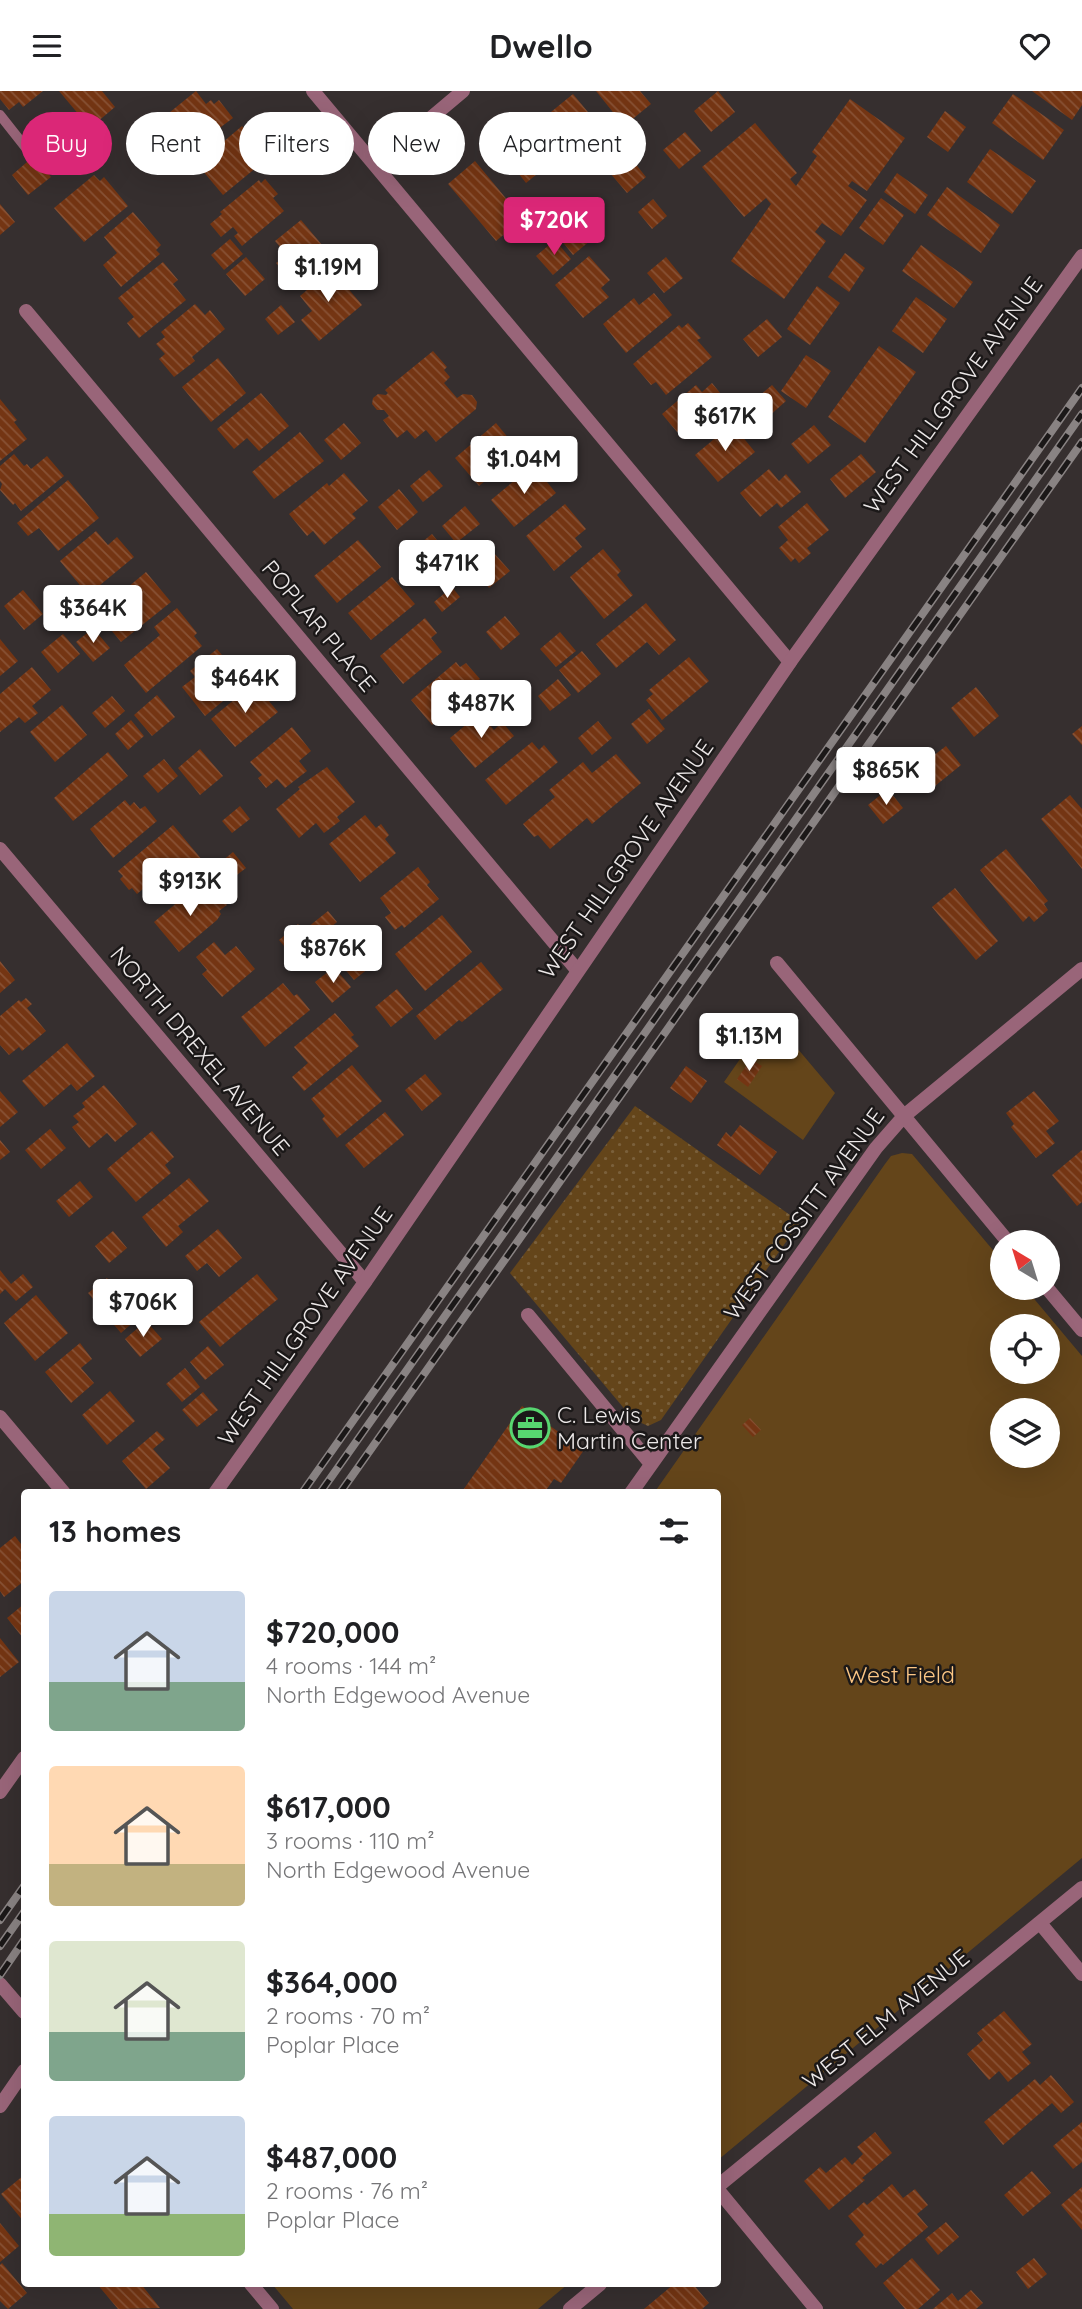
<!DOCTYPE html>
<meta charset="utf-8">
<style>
:root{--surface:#fff;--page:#f6f6f6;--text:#202124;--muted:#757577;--accent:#db2777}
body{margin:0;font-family:Quicksand,sans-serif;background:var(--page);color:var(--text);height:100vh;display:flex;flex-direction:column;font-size:26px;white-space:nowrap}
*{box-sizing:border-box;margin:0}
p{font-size:23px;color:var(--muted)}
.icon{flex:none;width:38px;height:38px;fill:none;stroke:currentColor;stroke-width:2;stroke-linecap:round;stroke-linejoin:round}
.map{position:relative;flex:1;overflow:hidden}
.side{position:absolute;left:21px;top:1398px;width:700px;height:798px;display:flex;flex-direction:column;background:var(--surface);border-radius:7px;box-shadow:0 7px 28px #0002}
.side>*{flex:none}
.hud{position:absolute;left:21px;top:21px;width:700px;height:63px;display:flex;gap:14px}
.needle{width:46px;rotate:322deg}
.controls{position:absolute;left:990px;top:1139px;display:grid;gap:14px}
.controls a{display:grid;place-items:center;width:70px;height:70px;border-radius:50%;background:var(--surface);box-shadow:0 7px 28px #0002;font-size:35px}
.price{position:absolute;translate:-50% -60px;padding:0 16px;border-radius:7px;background:#fff;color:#222;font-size:23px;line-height:46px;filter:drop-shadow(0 2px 4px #0008)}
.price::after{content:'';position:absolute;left:50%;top:42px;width:21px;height:16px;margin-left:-10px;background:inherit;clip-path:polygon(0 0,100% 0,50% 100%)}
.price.on{background:var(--accent);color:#fff}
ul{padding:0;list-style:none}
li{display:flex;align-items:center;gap:21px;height:175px;padding:0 28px}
li span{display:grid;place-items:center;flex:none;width:196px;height:140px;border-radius:7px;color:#555}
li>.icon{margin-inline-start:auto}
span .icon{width:84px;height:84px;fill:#fffc;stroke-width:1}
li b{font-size:30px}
h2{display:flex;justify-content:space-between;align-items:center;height:84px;padding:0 28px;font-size:30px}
.pill{padding:0 24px;border-radius:32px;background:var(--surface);box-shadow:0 7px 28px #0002;font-size:24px;line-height:63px}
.pill.on{background:var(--accent);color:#fff}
header{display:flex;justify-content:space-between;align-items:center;height:91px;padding:0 28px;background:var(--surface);font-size:32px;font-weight:700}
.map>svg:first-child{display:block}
</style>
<header><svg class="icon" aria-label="menu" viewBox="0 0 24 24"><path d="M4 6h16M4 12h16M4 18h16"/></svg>Dwello<svg class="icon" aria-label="heart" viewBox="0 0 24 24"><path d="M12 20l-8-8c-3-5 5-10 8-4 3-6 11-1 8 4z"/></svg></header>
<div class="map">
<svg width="1082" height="2218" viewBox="0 0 1082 2218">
<defs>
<pattern id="grass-dots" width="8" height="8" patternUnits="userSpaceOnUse" patternTransform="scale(1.75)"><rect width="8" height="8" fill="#64451a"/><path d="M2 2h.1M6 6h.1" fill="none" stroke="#7a603b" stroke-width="1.8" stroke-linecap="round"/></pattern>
<pattern id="building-back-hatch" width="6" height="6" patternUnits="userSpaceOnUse" patternTransform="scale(1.75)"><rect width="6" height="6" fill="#743513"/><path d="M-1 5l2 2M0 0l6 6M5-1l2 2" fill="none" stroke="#885235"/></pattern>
</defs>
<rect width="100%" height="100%" fill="#362f2f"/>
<!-- grass -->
<path fill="url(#grass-dots)" d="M635,1015L800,1131L661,1329L648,1335L633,1328L510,1182Z"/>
<!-- green -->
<path fill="#64451a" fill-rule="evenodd" d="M770,925L835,1002L803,1049L724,991Z
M902,1062L912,1063L1003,1171V1197H1025L1082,1265V1767L718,2069V1402H654L885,1073L891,1065ZM1003,1236H1048V1281H1003ZM1003,1320H1048V1365H1003Z
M272,2193H568L538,2218H293Z"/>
<!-- building -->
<path fill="url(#building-back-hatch)" d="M0,0H43L23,16L19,11L9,19L0,8Z
M59,0H102L115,16L90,37Z
M196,0L206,13L211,9L214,13L219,9L233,27L186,62L159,30Z
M596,0H640L651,13L624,35Z
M718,0L735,21L711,41L694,20Z
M1032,0H1082V14L1072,29Z
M573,3L607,44L588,59L572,40L553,56L535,34Z
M1013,3L1064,39L1043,69L992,32Z
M850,8L905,47L867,100L852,90L848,95L867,109L841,145L822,132L815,141L826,150L784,208L731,170L771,113L766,107L744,126L702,76L755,32L797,82L790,88L796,95L817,65L812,61Z
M945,20L966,36L948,61L927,46Z
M242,35L257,53L252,58L263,71L223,104L197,73Z
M519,41L547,75L526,92L499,58Z
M685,41L701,60L679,78L663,59Z
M56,46L73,67L54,83L37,62Z
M990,58L1036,90L1012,123L967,91Z
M34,65L51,86L28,104L12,84Z
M630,66L646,86L627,102L610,82Z
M475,70L523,128L496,150L448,93Z
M897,82L928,104L915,123L884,101Z
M94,84L100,90L104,86L128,115L84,151L54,117Z
M265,88L278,103L273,107L284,120L242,155L234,145L238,142L233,136L221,146L210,133L222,123L220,121L259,89L261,92Z
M947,96L1000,134L981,162L927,124Z
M881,107L904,124L883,154L859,137Z
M653,108L667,125L652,138L638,121Z
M0,113L15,131L0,144Z
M133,121L161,154L156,159L160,163L121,196L103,174L117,162L104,146Z
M301,129L328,161L292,191L276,172L287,164L275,150Z
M574,130L591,149L573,164L557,144Z
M230,148L243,163L224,179L211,164Z
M555,149L571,168L553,184L536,165Z
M921,154L973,191L954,217L902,180Z
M845,162L865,177L849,201L828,186Z
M589,165L610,189L601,197L609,206L583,227L555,194Z
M246,166L265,188L245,205L226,183Z
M666,166L683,187L664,202L647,182Z
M163,171L178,189L173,193L186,209L139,247L127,232L134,226L118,207Z
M330,176L362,214L319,250L301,229L312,220L300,205L307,199L305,196Z
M817,195L840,212L810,254L787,238Z
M654,202L672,224L626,262L603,233L634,207L639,214Z
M916,206L947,228L923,262L892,240Z
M195,213L205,224L210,219L225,238L192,266L195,270L174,286L159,268L165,263L156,253L165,246L161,241Z
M281,214L295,231L278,244L265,228Z
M767,228L782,246L758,266L743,248Z
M688,232L701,247L697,249L712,266L666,304L656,291L651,294L633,273L679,234L682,237Z
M879,255L916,281L865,352L828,326Z
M433,260L447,276L444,279L450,286L444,292L457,307L463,303L472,304L477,311L476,318L436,351L426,339L415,348L407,339L397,347L383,329L389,325L384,319H377L372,313L373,307L378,303L386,304L388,302L385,299Z
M806,264L831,280L806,317L781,300Z
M218,267L246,302L211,331L182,296Z
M712,292L725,308L687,340L683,336L677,341L662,323L696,294L702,301Z
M772,294L786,310L767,327L753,310Z
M261,302L289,335L259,360L247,347L234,358L217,338Z
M0,308L17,329L14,331L27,348L0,370Z
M344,332L361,352L341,369L324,349Z
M496,332L520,361L479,395L455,367Z
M732,333L755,361L718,391L695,364Z
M814,334L831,354L808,373L791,353Z
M300,341L324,370L274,408L252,381Z
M14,363L24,375L27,373L31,378L47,365L64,385L21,420L15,412L13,414L0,399L2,393L0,390V375Z
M861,363L876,381L845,407L830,388Z
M533,374L556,402L514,436L491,409Z
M769,378L779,390L786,383L801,401L781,417L777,412L760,426L740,402Z
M429,379L443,395L423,411L410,395Z
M344,382L368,410L352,423L356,427L324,454L313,440L307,445L289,423L327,392L329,395Z
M68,389L99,427L58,460L39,437L28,445L17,432Z
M399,398L418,421L397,439L378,416Z
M807,412L829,439L807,457L811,462L799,472L795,467L791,471L779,457L788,449L778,436Z
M565,413L586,438L575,447L582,456L554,480L526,445Z
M465,415L480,433L456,452L442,435Z
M96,440L108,454L117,446L134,466L88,504L60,470Z
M432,443L447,461L428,477L412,459Z
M358,449L381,476L337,512L314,485Z
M603,458L621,480L617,484L633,504L604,528L570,486Z
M494,462L510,480L489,497L474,478Z
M146,481L171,511L121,551L97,522Z
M392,486L415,513L371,549L348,522Z
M452,496L460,506L442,521L434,511Z
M23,499L43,523L24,539L4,515Z
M646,512L676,549L659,564L647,551L616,577L596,553Z
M177,517L197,542L194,545L202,555L146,602L124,574L160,544L154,536Z
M505,525L520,543L501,559L486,541Z
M425,527L437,542L431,547L442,561L403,593L380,565Z
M93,537L110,557L93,571L76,551Z
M560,541L576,560L556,576L540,558Z
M63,543L80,563L58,582L41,561Z
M0,548L18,570L0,585Z
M217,558L245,592L205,625L182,596L195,586L190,580Z
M582,560L601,583L578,602L559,579Z
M689,566L709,590L662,629L646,609L653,603L649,599Z
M456,571L460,576L466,572L480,588L474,592L477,596L432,634L411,609Z
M32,576L51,599L32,615L38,622L25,632L19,626L0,641V603Z
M558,588L571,604L550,620L538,605Z
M254,592L278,621L235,656L211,628Z
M976,596L999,625L974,646L951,617Z
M157,604L175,626L152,645L134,624Z
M112,605L125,620L105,637L92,622Z
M62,614L87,644L55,671L30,641Z
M649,618L665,638L647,653L631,633Z
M480,622L494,639L502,631L514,645L475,677L450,647Z
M131,629L144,645L128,659L115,643Z
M598,630L612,647L592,664L578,647Z
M1082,635V654L1072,643Z
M292,636L311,660L299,670L307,680L285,697L277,688L266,697L258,687L262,684L250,671Z
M532,651L539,659L544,654L558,671L506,714L485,689Z
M946,655L961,674L935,695L919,676Z
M200,658L223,685L200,704L178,677Z
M108,661L128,685L73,730L54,707Z
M616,663L641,692L592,733L587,727L550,758L538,744L534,746L523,733L555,706L549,699L583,671L592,682Z
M164,668L178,685L158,702L143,685Z
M327,676L355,711L337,726L340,730L324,742L316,732L299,747L276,718L300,698L298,696Z
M888,698L903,717L883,733L868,714Z
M1070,704L1082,718V778L1041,728Z
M125,709L130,715L134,711L140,718L145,715L157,730L113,767L90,738Z
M240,715L250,728L232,742L222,730Z
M365,724L376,737L381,733L389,744L385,748L396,762L360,791L329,753Z
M173,734L203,770L175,793L164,780L137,803L132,797L129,799L120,788L123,785L118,780Z
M1006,758L1048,810L1044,813L1048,819L1034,831L1029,825L1023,831L980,779Z
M233,761L246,777L229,790L216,775Z
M418,776L430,791L427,794L439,808L404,837L402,834L395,839L385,826L391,822L380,807Z
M955,797L998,850L976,869L932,816Z
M192,799L196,805L202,800L207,806L215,799L227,814L219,820L221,823L217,829L179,861L154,831Z
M328,820L337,831L317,848L308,836Z
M442,824L472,861L425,900L395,863Z
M298,833L314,852L295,868L279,849Z
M214,851L225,864L236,855L255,878L222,906L202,883L207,879L196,866Z
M357,853L374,873L354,889L337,869Z
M0,870L15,889L0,902Z
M481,871L503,898L462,931L459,929L435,949L416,925Z
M334,876L351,896L332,912L315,891Z
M283,892L294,905L297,903L310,919L265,956L241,926Z
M397,898L413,918L391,936L375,916Z
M26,907L32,913L27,917L46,940L22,960L19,956L9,964L0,954V925L19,909L21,911Z
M335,922L354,944L351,946L359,955L304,1000L292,986L308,972L294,956Z
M67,952L95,985L77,1000L71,993L44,1016L22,990Z
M751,968L762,975L748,996L737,988Z
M352,974L382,1010L337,1047L322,1028L325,1025L311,1008Z
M686,975L707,990L691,1012L670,997Z
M425,983L442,1003L422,1020L405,999Z
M104,994L137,1033L115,1051L107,1042L89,1057L72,1036L79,1031L73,1025L85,1016L82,1012Z
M0,1000L18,1021L0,1036Z
M1034,1000L1059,1030L1046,1040L1055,1052L1036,1067L1011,1036L1014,1033L1006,1022Z
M385,1021L404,1044L364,1077L345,1054Z
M740,1034L777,1061L760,1084L717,1054L726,1041L731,1046Z
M50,1038L66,1057L41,1078L25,1059Z
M152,1040L174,1066L165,1074L171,1082L136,1111L107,1078Z
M0,1049L10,1061L0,1069Z
M1082,1059V1111L1077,1115L1052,1084Z
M189,1087L209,1110L178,1135L183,1141L166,1156L142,1126Z
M80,1090L93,1106L69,1126L56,1110Z
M218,1138L242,1167L219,1186L207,1172L197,1180L185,1165Z
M113,1140L127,1157L109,1172L95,1155Z
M0,1179L11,1193L23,1183L33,1196L16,1210L5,1198L0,1203Z
M257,1183L278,1208L220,1256L199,1231Z
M107,1187L123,1206L104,1221L88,1202Z
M151,1188L166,1206L149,1220L134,1202Z
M36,1204L68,1242L35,1270L4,1232Z
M125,1213L137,1228L121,1242L108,1227Z
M146,1230L162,1248L140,1266L125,1248Z
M80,1252L92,1268L81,1277L94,1292L71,1312L45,1281Z
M208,1255L224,1274L205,1289L190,1271Z
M185,1277L200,1296L182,1311L166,1293Z
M110,1300L135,1330L107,1354L82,1324Z
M203,1301L218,1319L197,1336L182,1319Z
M522,1315L584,1359L561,1392L554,1388L544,1402H461Z
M750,1327L761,1339L753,1346L742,1334Z
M157,1340L165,1348L153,1358L170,1377L146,1398L122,1370Z
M15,1445L24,1457V1490L4,1506L0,1500V1457Z
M24,1513V1546L23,1547L7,1527Z
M0,1547L19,1571L0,1586Z
M1004,1920L1032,1953L1022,1961L1031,1972L1008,1991L999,1980L989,1989L967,1963L983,1949L977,1942Z
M1051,1984L1074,2011L1061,2022L1052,2012L1003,2054L984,2031L1035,1988L1040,1994Z
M1082,2031V2071L1073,2078L1053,2055Z
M875,2041L892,2062L862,2087L865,2089L829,2119L804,2090L820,2076L826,2082L845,2066L852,2074L863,2063L857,2056Z
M1032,2080L1051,2102L1023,2125L1004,2104Z
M24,2084V2131L1,2103Z
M892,2093L903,2107L915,2098L928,2114L917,2123L928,2136L883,2174L881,2172L876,2177L855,2153L864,2144L848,2125L864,2111L867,2114Z
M1082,2096V2139L1061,2114Z
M946,2131L959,2146L938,2164L925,2148Z
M0,2132L19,2155L0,2171Z
M912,2167L940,2199L918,2218H905L883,2192Z
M1034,2167L1047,2183L1028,2198L1016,2181Z
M2,2172L27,2202L8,2218L0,2210V2174Z
M97,2193H141L160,2217L118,2218Z
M674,2193H693L709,2212L702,2218H644Z
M971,2199L983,2212L976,2218H933L952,2202L958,2210Z"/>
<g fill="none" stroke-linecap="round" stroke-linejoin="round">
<!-- service -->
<path stroke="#996579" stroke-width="10" d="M0,24L30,62"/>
<!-- minor -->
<path stroke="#996579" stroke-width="14" d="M313,0L790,571
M375,74L463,0
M26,220L577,879
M0,758L365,1191
M777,872L1009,1152
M1047,1197L1082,1239
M528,1224L651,1373
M0,1326L64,1402
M631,1402L876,1057L904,1025L1082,878
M1040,1832L1082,1883
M0,2015L24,1980
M718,2095L1082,1797
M718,2099L816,2218
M570,2218L600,2193"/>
<!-- tertiary -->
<path stroke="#996579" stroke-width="14" d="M215,1402L365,1191L790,571L1082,165
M0,1701L24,1667
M0,1893L24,1921
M251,2193L272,2218"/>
<!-- rail casing -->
<g stroke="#898383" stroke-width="8">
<path id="rail" d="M302,1402L1082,297
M320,1402L1082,323
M340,1402L1082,351
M0,1829L24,1795
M0,1855L24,1821
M0,1884L24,1849"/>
</g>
<!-- rail -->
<use href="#rail" stroke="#1b1818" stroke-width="5" stroke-dasharray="16" stroke-linecap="butt"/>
</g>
<!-- icons -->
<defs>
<g id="office-ring" transform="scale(2.0125)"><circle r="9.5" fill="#1b1818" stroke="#57d670" stroke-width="1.5"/><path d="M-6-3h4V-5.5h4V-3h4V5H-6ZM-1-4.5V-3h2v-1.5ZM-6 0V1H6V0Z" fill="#57d670"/></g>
</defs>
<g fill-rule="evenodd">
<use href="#office-ring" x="530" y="1337"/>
</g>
<g text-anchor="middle" stroke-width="5" stroke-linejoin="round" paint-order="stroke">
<!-- street labels -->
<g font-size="23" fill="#ece8e8" stroke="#1b1818">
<text transform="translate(953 304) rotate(-54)" y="8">WEST HILLGROVE AVENUE</text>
<text transform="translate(319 535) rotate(50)" y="8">POPLAR PLACE</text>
<text transform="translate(626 768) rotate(-55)" y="8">WEST HILLGROVE AVENUE</text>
<text transform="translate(200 960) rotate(50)" y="8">NORTH DREXEL AVENUE</text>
<text transform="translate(804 1123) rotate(-54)" y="8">WEST COSSITT AVENUE</text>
<text transform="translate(305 1235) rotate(-55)" y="8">WEST HILLGROVE AVENUE</text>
<text transform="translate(886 1928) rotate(-39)" y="8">WEST ELM AVENUE</text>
</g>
<!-- poi labels -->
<g font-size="23" fill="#ece8e8" stroke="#1b1818" text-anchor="start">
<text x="557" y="1332">C. Lewis<tspan x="557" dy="26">Martin Center</tspan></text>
</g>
<!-- park labels -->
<g font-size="23" fill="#fdc785" stroke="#1b1818">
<text x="900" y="1592">West Field</text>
</g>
</g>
</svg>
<div class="controls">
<a><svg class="needle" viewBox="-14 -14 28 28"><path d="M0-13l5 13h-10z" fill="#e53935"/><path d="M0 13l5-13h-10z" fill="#757577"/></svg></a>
<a><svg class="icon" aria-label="locate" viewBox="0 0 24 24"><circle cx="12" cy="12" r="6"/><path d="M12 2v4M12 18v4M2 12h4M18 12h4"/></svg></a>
<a><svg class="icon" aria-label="layers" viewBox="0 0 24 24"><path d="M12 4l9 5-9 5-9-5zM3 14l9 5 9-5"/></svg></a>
</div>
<b class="price on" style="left:554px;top:166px">$720K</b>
<b class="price" style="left:328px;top:213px">$1.19M</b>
<b class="price" style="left:725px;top:362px">$617K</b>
<b class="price" style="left:524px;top:405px">$1.04M</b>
<b class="price" style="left:447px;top:509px">$471K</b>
<b class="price" style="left:93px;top:554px">$364K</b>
<b class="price" style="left:245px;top:624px">$464K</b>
<b class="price" style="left:481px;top:649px">$487K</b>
<b class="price" style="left:886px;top:716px">$865K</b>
<b class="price" style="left:190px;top:827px">$913K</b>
<b class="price" style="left:333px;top:894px">$876K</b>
<b class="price" style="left:749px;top:982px">$1.13M</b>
<b class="price" style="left:143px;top:1248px">$706K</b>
<div class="hud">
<a class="pill on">Buy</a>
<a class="pill">Rent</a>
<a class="pill">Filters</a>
<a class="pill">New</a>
<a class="pill">Apartment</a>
</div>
<section class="side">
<h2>13 homes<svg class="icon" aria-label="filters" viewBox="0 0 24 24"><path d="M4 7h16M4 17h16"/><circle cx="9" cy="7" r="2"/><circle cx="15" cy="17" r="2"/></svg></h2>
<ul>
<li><span style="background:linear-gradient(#c9d6e8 65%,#7fa58c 0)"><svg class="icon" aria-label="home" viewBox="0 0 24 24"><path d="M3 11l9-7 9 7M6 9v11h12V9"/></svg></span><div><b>$720,000</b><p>4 rooms · 144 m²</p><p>North Edgewood Avenue</p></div></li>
<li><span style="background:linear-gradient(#ffd9b3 70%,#c2b280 0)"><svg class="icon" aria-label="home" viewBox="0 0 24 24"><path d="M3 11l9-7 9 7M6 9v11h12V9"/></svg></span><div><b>$617,000</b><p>3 rooms · 110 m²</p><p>North Edgewood Avenue</p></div></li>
<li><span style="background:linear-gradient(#dfe7d0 65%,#7fa58c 0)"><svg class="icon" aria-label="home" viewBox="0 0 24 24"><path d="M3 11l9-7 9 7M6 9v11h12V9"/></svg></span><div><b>$364,000</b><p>2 rooms · 70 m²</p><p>Poplar Place</p></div></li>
<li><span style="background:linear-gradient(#c9d6e8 70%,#8fb573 0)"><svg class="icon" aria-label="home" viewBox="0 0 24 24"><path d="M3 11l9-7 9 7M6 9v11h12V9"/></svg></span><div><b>$487,000</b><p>2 rooms · 76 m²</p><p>Poplar Place</p></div></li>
</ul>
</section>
</div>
